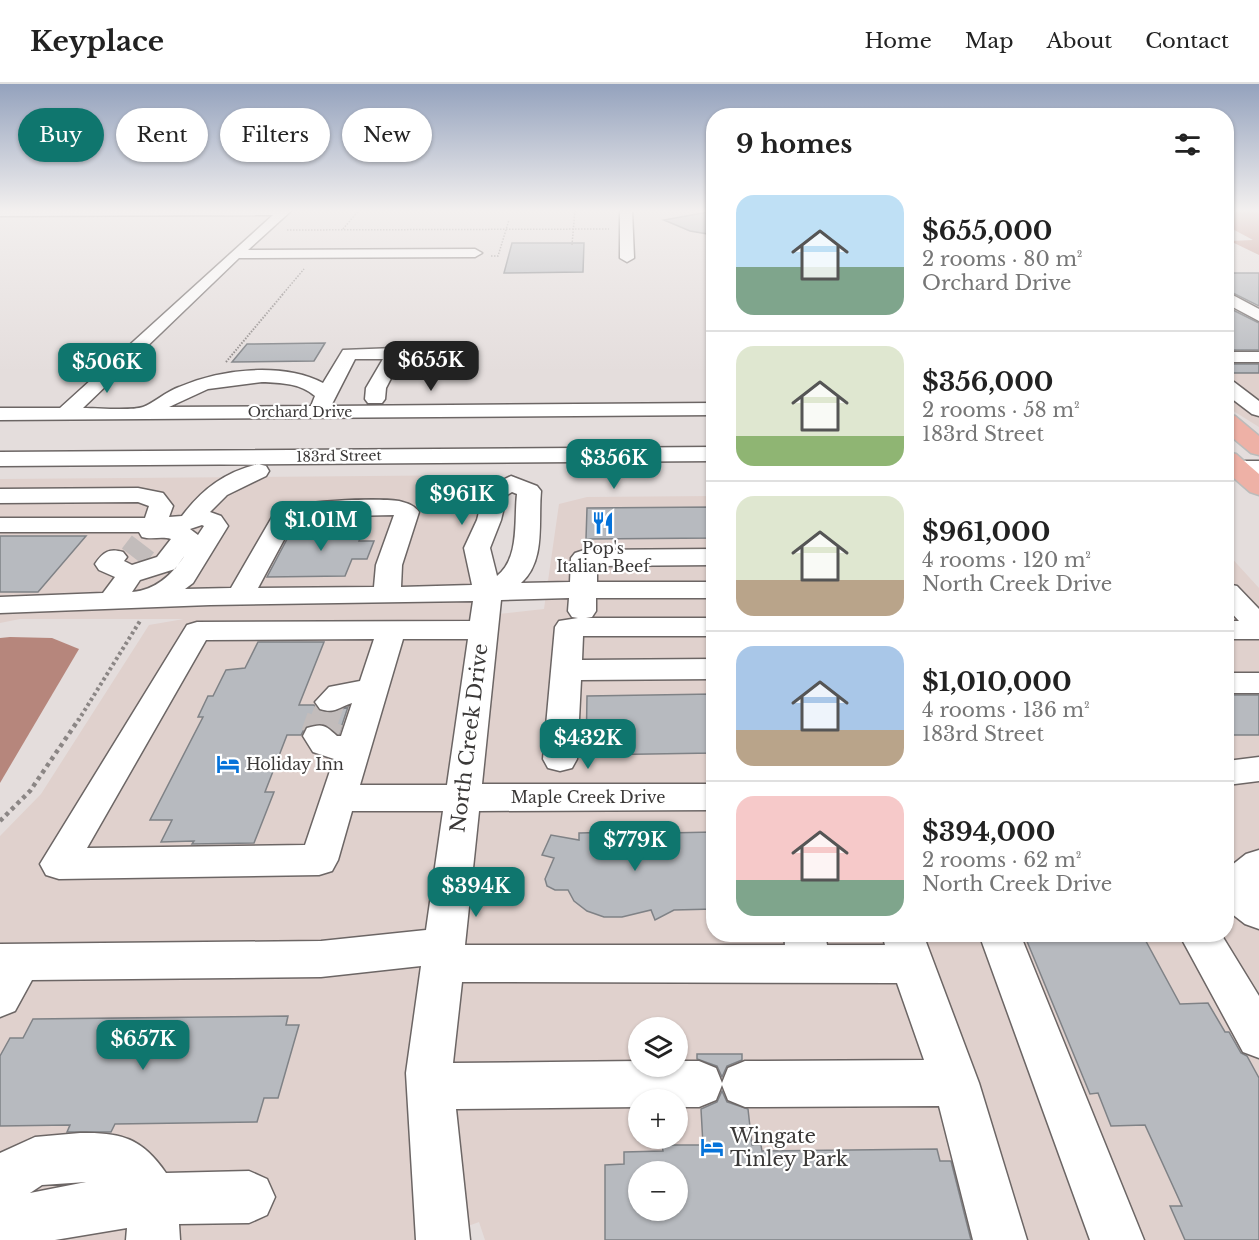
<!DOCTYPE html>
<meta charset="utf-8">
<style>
:root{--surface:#fff;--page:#f6f6f6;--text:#222;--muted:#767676;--line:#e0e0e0;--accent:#0f766e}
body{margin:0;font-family:"Libre Baskerville",serif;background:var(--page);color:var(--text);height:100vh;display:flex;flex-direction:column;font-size:22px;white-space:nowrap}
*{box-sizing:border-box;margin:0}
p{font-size:20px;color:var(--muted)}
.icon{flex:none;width:33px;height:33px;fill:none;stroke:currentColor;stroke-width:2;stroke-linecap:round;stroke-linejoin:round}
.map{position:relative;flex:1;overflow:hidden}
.side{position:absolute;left:706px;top:24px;width:528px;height:834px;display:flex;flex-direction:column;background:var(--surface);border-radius:24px;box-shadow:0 2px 4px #0004}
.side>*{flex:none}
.hud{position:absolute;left:18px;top:24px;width:570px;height:54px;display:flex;gap:12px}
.tools{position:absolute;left:628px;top:933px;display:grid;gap:12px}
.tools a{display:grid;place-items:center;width:60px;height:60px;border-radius:50%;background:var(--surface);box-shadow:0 2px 4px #0004;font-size:30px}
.price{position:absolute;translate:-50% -51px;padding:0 14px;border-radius:12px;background:var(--accent);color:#fff;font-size:20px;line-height:39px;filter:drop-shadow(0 2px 3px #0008)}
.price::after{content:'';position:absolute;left:50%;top:36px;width:18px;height:14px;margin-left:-9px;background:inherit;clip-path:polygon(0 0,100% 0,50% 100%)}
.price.current{background:#222;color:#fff}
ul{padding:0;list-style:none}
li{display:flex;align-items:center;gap:18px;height:150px;padding:0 30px}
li+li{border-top:2px solid var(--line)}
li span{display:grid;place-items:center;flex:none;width:168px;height:120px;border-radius:18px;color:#555}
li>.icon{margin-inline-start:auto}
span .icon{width:72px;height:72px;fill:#fffc;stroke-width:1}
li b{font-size:26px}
h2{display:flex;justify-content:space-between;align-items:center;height:72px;padding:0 30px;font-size:26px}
.tag{padding:0 21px;border-radius:27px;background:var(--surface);box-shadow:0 2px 4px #0004;font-size:21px;line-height:54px}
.tag.current{background:var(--accent);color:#fff}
header{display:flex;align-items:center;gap:36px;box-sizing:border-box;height:84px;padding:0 30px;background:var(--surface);border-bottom:2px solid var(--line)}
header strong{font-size:28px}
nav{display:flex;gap:33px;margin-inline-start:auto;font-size:21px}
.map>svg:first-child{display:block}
</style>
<header>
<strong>Keyplace</strong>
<nav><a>Home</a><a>Map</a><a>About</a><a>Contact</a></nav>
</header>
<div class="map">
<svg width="1259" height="1156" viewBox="0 0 1259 1156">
<rect width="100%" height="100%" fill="#e4dddc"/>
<!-- built -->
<path fill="#e0d1cd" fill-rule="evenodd" d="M1227,255L1247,269H1259V343L1227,323Z
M485,391L471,533L544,525L559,420L587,413L714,412V850H1227V469L1259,504V1156H485L479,1138L430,1156H0V752L41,710L149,541L184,535H20L0,539V395ZM639,944H678V982H639ZM639,1016H678V1054H639ZM639,1088H678V1126H639Z"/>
<!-- forest -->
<path fill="#c39188" d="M1227,126H1259V171L1230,157L1253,156L1227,142Z"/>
<!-- water -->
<path fill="#b6867c" d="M10,553L52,554L79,565L0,699V554Z"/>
<!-- building -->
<path fill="#b7babf" stroke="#7f8286" stroke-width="1.5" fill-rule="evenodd" d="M714,127V151L690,147L664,136Z
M512,159H584L583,188L504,189Z
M1227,189H1259V222L1227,206Z
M1227,223L1259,239V266H1227Z
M325,259L314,277L232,278L247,260Z
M1227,280H1259V289H1227Z
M714,423V454L586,455L587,424Z
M294,442H365L359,457H374L367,475H352L345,492L267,493Z
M0,452H86L38,508H0Z
M258,558H324L299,621H314L319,627L329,629L348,623L339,650L320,639L306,642L301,651H287L265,708H274L254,759L192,760L194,757L161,758L172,736H150L203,633H198L208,612H213L226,586L245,584Z
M714,610V669L586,671L587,612Z
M1227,611H1259V651H1227Z
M618,748V750L714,748V825L674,826L655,836L651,826L622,833H604L587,827L574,817L568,806H555L547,802L545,795L554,774L542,771L551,751L579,756V749Z
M1024,850H1142L1180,920L1208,919L1225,948H1229L1241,969L1247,972L1259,994V1156H1185L1170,1122H1182L1145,1041L1111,1042L1098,1009L1090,1010Z
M288,932L286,941H299L278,1014H264L257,1038L115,1040L111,1048H67L70,1041L0,1042V972L10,954H23L33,935Z
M697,970H742V976L727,982L722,993L717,982L697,975Z
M722,1007L727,1018L748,1025L752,1061H761L762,1067L937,1065L940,1077H951L971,1156H605V1081L624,1080V1068L663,1067L662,1061H703L701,1025L717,1018ZM639,1088H678V1126H639Z"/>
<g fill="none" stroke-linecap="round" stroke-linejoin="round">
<!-- minor-tunnel-far1 -->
<path stroke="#c2bcbb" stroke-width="28" stroke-dasharray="28 14" stroke-linecap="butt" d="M133,473L143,460
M324,637L331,618"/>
<!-- minor-tunnel -->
<path stroke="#c2bcbb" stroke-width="37" stroke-dasharray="37 18" stroke-linecap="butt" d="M319,652L325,635"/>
<!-- minor casing -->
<g stroke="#6c6665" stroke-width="3">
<path id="minor" d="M0,126H292L248,166L475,165L482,169L475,173L239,174L83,324C97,324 132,327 143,323C152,320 167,307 179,303C220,285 282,278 323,299L343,266L395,264L401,265L404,269L386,304L385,315L382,319H368L365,315L366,304L383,275H355L331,322L714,319V331L0,336V324H60L273,131L0,132ZM262,298C281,299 300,299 315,312L311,322L169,323L208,305Z
M620,126H632L634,174L627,178L620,174Z
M1227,208L1259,225V237L1227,220Z
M1227,268H1259V278H1227Z
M1227,296L1234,298L1259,317V332L1252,330L1227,311Z
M714,363V377L0,382V368Z
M1227,377H1259V391H1227Z
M258,380L266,382L269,387L266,392L227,411L210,428L221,432L228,442L193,499L185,505L231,504L275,428C290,416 378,414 399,417C407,419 414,421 419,428L402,481L401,503L472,501L464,464L477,436L484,408L488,403L511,392L537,402L541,407C538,438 546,477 521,499L570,498L571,474L575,469L584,466L714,465V481L597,482V498H714V514H596V527L592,533L586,534H714V552H583L582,576L714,575V595L581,596L577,675L572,684L560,687L548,684L543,675L555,543L559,537L578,534L572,533L568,527L569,514L501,516L482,700H714V726L479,727L465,861H785L784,850H825L827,861H885L882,850H923L979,999L1027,1156H973L939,1022L745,1023L728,1016L722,1001L716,1016L699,1023H678V1016H639V1023L456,1025L470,1156H416L406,989L421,882L321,893L32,896L15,927L0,933V860L321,857L426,846L443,727H352L338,776L332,787L319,791L59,795L46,791L40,780L187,541L197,538L470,537L473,517L210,521L0,529V513L103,509L115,493L99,486L95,480C103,468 109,464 123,468L127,473L124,477L132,481L157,473L171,455C161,452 152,456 142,453L139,448H0V434H145L149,422L138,418L0,419V405L138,404L163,409L173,422L169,433L182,432C202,405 225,388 258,380ZM512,408L517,410C514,436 520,474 497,492L490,464L501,436L507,411ZM394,431L376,481L374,503L258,504L294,437L298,433ZM202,441L204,442L198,451L190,445ZM185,471C172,491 156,506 132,508L140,496L175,485ZM374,555L360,597L329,603L315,618L320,625C335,630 339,623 352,619L341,652H337C325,641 323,639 307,644L303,652L313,668L334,675L305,761L87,764L206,556ZM403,555H468L447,701H360ZM462,898L897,899L924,976L745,977L728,984L722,999L716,984L699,977H678V982H639V977L453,979Z
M1227,500L1237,502L1259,525V555H1227V537H1239L1227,524Z
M1227,589H1259V609H1227Z
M1259,673V697L1227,701V677Z
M1259,766V845L1245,840L1227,826V785L1246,770Z
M979,850H1020L1144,1156H1090Z
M1179,850H1221L1259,912V974L1243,968Z
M80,1049C121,1048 142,1054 166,1089L249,1087L267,1095L275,1113L267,1131L249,1139L179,1140L180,1156H126L127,1144L55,1156H0V1069L35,1053ZM86,1098L30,1109L42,1101Z"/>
</g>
<!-- major casing -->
<g stroke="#bcbcbb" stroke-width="3">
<path id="major" d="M1227,330L1235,332L1259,352V371L1251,369L1227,349Z
M1227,368L1236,370L1259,390V411L1250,408L1227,388Z"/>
</g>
<!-- path-far3 -->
<path stroke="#8b8685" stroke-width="1.5" stroke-dasharray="1.5 1.5" stroke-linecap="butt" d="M343,145L359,126
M287,146L609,145
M572,161L575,126
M491,172H498L509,136
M282,211L304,185"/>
<!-- path-far2 -->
<path stroke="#8b8685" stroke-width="2" stroke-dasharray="1.5 1.5" stroke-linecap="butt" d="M226,278L283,210"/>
<!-- path-far1 -->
<path stroke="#8b8685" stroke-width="4" stroke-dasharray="3 3" stroke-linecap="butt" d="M78,637L140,537"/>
<!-- path -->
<path stroke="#8b8685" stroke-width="4.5" stroke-dasharray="4 4" stroke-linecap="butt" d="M0,737L30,707L79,635"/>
<!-- minor -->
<use href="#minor" fill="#fff" fill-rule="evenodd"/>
<!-- major -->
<use href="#major" fill="#eeb1a6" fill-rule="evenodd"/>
</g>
<!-- sky -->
<linearGradient id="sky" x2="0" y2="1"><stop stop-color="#94a2bd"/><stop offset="0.44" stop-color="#f3f0ef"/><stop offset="1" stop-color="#f3f0ef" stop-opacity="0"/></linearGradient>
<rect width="1259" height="288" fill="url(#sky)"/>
<!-- icons -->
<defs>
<g id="restaurant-bare" transform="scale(1.8)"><path d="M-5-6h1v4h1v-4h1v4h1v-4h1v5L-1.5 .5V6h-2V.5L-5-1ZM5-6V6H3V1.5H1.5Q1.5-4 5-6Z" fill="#0573da" stroke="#fff" stroke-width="2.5" paint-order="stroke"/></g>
<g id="hotel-bare" transform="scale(1.8)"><path d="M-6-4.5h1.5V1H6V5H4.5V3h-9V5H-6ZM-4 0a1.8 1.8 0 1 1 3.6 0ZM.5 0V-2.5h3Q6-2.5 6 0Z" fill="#0573da" stroke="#fff" stroke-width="2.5" paint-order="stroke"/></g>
</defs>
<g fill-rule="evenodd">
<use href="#restaurant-bare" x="603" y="439"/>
<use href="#hotel-bare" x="228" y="680"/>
<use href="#hotel-bare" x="712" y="1063"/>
</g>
<g text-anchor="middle" stroke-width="4.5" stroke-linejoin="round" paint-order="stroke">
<!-- far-street labels -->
<g font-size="14" fill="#3b3938" stroke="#fff">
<text x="300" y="333">Orchard Drive</text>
<text transform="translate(339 372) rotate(-1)" y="5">183rd Street</text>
</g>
<!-- poi labels -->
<g font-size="16" fill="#3b3938" stroke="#fff">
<text x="603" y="470">Pop's<tspan x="603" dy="18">Italian Beef</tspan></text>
<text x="246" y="686" text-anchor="start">Holiday Inn</text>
</g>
<!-- street labels -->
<g font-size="16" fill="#3b3938" stroke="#fff">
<text x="588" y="719">Maple Creek Drive</text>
</g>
<!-- near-street labels -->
<g font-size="20" fill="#3b3938" stroke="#fff">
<text transform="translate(469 654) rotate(-83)" y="7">North Creek Drive</text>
</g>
<!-- near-poi labels -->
<g font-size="20" fill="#3b3938" stroke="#fff" text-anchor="start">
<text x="730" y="1059">Wingate<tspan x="730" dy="23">Tinley Park</tspan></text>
</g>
</g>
</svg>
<div class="tools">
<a><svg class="icon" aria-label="layers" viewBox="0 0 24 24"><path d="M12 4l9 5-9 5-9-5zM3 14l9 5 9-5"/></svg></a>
<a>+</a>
<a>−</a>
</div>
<b class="price current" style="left:431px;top:308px">$655K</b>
<b class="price" style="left:107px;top:310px">$506K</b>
<b class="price" style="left:614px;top:406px">$356K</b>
<b class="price" style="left:462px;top:442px">$961K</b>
<b class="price" style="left:321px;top:468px">$1.01M</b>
<b class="price" style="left:588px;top:686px">$432K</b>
<b class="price" style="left:635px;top:788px">$779K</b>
<b class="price" style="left:476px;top:834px">$394K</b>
<b class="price" style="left:143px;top:987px">$657K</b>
<div class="hud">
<a class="tag current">Buy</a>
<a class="tag">Rent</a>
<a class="tag">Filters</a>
<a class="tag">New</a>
</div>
<section class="side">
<h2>9 homes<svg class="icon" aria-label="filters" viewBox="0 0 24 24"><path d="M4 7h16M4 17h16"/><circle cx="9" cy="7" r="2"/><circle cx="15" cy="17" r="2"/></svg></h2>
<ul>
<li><span style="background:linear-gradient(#bfe0f5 60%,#7fa58c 0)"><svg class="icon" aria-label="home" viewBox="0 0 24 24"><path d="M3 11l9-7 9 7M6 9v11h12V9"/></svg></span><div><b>$655,000</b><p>2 rooms · 80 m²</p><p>Orchard Drive</p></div></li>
<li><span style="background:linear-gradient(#dfe7d0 75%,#8fb573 0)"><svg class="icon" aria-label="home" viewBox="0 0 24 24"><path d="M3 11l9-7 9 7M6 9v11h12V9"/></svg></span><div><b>$356,000</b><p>2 rooms · 58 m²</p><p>183rd Street</p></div></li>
<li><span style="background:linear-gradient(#dfe7d0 70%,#b9a48a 0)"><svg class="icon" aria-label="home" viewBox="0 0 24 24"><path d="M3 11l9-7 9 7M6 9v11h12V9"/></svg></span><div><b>$961,000</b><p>4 rooms · 120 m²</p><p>North Creek Drive</p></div></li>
<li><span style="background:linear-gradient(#a9c7e8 70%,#b9a48a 0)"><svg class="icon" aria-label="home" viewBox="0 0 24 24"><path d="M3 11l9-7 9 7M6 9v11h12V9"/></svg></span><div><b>$1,010,000</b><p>4 rooms · 136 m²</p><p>183rd Street</p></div></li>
<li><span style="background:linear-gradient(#f6c9c9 70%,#7fa58c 0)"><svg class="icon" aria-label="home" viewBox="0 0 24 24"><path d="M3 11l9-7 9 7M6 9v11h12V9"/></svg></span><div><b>$394,000</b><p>2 rooms · 62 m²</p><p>North Creek Drive</p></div></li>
</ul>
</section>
</div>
